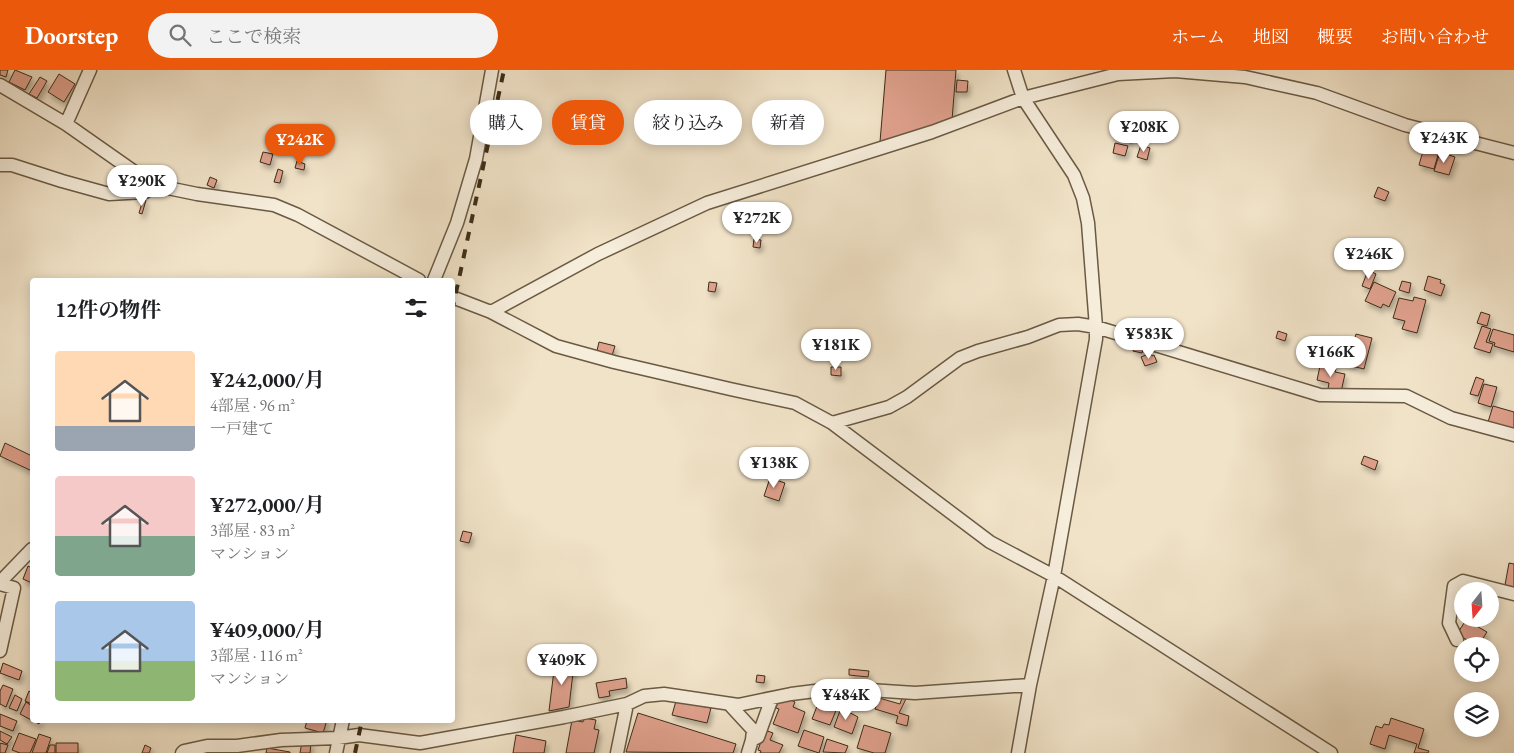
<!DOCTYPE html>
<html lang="ja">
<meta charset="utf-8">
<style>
:root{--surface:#fff;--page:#f2f2f2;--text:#202124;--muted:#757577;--accent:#ea580c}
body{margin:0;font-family:"EB Garamond","Noto Serif JP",serif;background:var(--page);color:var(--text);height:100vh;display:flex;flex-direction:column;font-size:19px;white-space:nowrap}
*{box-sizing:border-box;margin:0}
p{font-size:16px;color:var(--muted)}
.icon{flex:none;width:28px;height:28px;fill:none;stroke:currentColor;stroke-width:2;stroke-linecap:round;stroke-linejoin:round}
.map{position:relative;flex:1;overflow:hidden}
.details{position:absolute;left:30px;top:208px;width:425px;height:445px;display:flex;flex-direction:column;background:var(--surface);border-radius:5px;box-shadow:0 2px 12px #0003}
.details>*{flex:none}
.top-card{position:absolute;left:470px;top:30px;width:475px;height:45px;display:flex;gap:10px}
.needle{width:32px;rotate:197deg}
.tools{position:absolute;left:1454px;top:512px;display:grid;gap:10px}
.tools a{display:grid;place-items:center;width:45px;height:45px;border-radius:50%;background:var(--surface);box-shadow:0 2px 12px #0003;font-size:25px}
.price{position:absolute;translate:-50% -42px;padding:0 11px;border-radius:18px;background:#fff;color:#222;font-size:16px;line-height:32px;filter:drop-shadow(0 1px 2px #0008)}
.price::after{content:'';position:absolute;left:50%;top:30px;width:15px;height:11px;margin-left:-8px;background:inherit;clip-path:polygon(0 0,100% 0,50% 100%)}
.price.current{background:var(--accent);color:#fff}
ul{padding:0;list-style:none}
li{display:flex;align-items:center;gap:15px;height:125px;padding:0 25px}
li span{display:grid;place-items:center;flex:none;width:140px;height:100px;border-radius:5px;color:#555}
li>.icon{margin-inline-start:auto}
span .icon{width:60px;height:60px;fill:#fffc;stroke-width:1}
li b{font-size:21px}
h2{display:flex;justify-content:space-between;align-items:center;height:60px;padding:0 25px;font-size:21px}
.chip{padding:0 18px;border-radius:22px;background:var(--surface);box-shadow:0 2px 12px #0003;font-size:18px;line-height:45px}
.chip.current{background:var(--accent);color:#fff}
header{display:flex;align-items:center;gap:30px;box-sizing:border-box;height:70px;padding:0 25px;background:var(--accent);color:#fff}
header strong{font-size:24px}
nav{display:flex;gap:28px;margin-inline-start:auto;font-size:18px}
.search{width:350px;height:45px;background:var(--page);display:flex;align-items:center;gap:12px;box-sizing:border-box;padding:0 18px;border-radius:28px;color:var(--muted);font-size:19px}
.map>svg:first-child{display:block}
</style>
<header>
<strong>Doorstep</strong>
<div class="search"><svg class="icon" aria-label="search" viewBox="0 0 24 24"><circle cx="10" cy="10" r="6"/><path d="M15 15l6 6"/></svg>ここで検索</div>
<nav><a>ホーム</a><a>地図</a><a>概要</a><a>お問い合わせ</a></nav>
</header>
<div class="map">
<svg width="1514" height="683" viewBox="0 0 1514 683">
<defs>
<filter id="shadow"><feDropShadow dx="2.5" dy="4.5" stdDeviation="2.5" flood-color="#0004"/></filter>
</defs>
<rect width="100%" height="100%" fill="#f1e3c8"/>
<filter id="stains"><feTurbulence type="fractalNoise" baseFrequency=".004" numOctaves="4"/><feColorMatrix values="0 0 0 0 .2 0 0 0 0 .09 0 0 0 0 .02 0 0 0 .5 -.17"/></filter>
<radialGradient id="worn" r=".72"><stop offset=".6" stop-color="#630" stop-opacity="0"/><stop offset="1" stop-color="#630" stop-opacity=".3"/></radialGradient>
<!-- building -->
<path fill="#e0a18d" stroke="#3c2d18" filter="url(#shadow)" d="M0,0H8L6,7L0,5Z
M15,0L32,7L25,20L9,12Z
M886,0H956L952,50L880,72Z
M59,4L75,14L64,32L48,22Z
M40,7L47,11L37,28L29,24Z
M957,10L968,11L967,22H956Z
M1117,57L1134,62L1132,73L1114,68Z
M1427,67L1442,71L1434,99L1419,95Z
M1115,73L1128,76L1125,86L1113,83Z
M1141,75L1150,78L1147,90L1137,87Z
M263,82L273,84L270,95L260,92Z
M1440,82L1455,87L1449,105L1434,101Z
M297,91L305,94L304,100L295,98Z
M278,99L283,101L280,113L274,112Z
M210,107L217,110L214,118L207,115Z
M1378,117L1389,122L1385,131L1374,127Z
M143,130H146L142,144L139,143Z
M754,169L761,170L760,178L753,177Z
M1368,200L1376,204L1370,219L1362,216Z
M1428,206L1441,210L1440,213L1445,215L1441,226L1424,220Z
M1402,211L1411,213L1409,223L1399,220Z
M709,212L717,213L715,222L708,221Z
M1374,212L1396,222L1389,237L1383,234L1381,238L1365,231Z
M1414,227L1426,230L1417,263L1402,259L1405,251L1393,248L1399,228L1413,231Z
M1481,242L1490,245L1487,256L1477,253Z
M1482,256L1491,259L1486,272L1493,274L1490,283L1474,278Z
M1493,259L1514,265V282L1494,276L1495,273L1489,271Z
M1278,261L1287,264L1285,271L1276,268Z
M1356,264L1372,268L1364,299L1348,295Z
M599,272L615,276L611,289L596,285Z
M1135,274L1144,276L1142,283L1133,281Z
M1151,283L1152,286L1154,285L1157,292L1145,296L1141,287Z
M1320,296L1336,299L1335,302L1345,304L1341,322L1328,319L1329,313L1317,310Z
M831,297H841V306L831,305Z
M1476,307L1484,310L1478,326L1470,324Z
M1484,314L1497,317L1491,337L1478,333Z
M1493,336L1514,342V360L1488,352Z
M5,373L32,386V401L0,386Z
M1364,386L1378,391L1375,400L1361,394Z
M770,408L785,413L779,431L764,426Z
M463,461L472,463L469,473L460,471Z
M1509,493L1514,494V517L1505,515Z
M28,496L32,498V513L23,509Z
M1466,550L1487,562L1478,576H1463L1467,570L1457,564Z
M1462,577V592L1456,588Z
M555,592L574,594L569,637L549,641Z
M3,593L22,601L19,610L0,603Z
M849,599L869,601L868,607L849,605Z
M757,605L765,606L764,613L756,612Z
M626,608L627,618L609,621L610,626L599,628L596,613Z
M3,615L13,619L6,637L0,634V621Z
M29,621L32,623V634L25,631Z
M15,625L22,629L17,641L9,638Z
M879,628L900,634L902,628L906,629L899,643L909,646L907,656L896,653L898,646L875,639Z
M789,629L795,632L793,637L805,642L798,663L773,654L779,639L776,638L778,632Z
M676,631L711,638L707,653L672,645Z
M819,631L837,638L830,655L812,649Z
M26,632L32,636V650H41L39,654L20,644Z
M841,638L858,647L852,664L834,657Z
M638,643L736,674L733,683L626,682Z
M0,644L17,651L13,661L0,656Z
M584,648L596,650L594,659L599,660L594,683H566L572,650L583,652Z
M1391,648L1424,659L1418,678L1429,681L1428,683H1414L1417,674L1389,665L1385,679L1370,674L1376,656L1382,658L1384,654L1389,655Z
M307,650H327L323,663L305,658Z
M864,655L891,663L885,683H874L857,678Z
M765,660L773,663L770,670L783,675L779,683H760L761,681L758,680Z
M804,660L824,667L819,683L798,676Z
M0,661L12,667L7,674L0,670Z
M19,663L36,669L30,683H20L12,680Z
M39,664L51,668L46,683H32Z
M516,665L546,671L544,683H513Z
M827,669L848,676L845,683L823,682Z
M302,672L311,673L310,683H300Z
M0,673L8,675L5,683H0Z
M56,673H78V683H56Z
M50,675H55V683H47Z
M145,675L151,678L149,683H142Z
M267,678L290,682V683H266Z"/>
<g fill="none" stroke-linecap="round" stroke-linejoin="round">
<!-- minor casing -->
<g stroke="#695a44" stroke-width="15">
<path id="minor" d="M1014,0L1023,28L1074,105L1083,128L1088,153L1096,257V269L1054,506L1030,615L1018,683
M0,15L66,54L153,115L197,124L274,135L298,145L419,210
M66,54L90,0
M0,95H12L62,111L109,124L145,122L153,115
M434,210L457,153L476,89L492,0
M452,227L491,242L556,276L614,292L730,319L795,333L832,353L990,472L1054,506L1331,683
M491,242L598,184L707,133L932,62L1023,28L1118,4L1175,1L1245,7L1317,23L1405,55L1514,83
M832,353L889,337L907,327L960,288L978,281L1028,267L1059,255L1078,254L1096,257L1320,325L1406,326L1451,348L1514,365
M0,512L32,479
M0,514L14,518L0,581
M1457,570L1449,553L1454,516L1463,511L1514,524
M729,634L753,660L752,670L748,683
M752,670L758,667L772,628
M182,683L184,681L207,676H237L281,670L338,668L359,665L420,673L564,647L627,634L644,626L664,624L738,635L791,624L839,618L915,623L1030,615
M336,683L343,650
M617,683L627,634"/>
</g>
<!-- minor -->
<use href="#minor" stroke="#f6eddb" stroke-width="12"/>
<!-- rail -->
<path stroke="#3c2d18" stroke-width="4" stroke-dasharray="9 9" stroke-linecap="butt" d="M452,241L504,0
M355,683L362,650"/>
</g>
<rect width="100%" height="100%" filter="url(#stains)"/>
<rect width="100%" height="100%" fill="url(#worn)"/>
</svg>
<div class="tools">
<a><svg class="needle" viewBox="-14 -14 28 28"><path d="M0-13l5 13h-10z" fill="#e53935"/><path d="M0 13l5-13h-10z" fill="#757577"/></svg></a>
<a><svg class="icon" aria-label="locate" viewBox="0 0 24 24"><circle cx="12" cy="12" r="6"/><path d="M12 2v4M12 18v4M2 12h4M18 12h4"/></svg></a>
<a><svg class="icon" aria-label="layers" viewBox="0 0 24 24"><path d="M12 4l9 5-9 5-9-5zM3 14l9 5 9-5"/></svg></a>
</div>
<b class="price" style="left:1144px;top:83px">¥208K</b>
<b class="price" style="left:1444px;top:94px">¥243K</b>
<b class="price current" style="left:300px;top:96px">¥242K</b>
<b class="price" style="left:142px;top:137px">¥290K</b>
<b class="price" style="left:757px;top:174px">¥272K</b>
<b class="price" style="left:1369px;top:210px">¥246K</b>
<b class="price" style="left:1149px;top:290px">¥583K</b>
<b class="price" style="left:836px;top:301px">¥181K</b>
<b class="price" style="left:1331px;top:308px">¥166K</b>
<b class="price" style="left:774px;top:419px">¥138K</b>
<b class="price" style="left:562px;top:616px">¥409K</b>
<b class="price" style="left:846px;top:651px">¥484K</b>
<div class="top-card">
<a class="chip">購入</a>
<a class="chip current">賃貸</a>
<a class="chip">絞り込み</a>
<a class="chip">新着</a>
</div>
<section class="details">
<h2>12件の物件<svg class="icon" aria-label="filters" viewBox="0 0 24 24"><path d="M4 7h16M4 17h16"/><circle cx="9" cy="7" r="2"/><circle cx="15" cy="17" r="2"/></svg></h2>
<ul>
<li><span style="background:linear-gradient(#ffd9b3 75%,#9aa5b1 0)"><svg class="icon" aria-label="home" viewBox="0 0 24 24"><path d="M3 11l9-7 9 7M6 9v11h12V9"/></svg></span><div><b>¥242,000/月</b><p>4部屋 · 96 m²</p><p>一戸建て</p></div></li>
<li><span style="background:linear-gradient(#f6c9c9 60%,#7fa58c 0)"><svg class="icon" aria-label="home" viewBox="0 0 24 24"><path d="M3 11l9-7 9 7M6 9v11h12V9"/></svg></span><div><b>¥272,000/月</b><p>3部屋 · 83 m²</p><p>マンション</p></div></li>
<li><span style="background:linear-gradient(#a9c7e8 60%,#8fb573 0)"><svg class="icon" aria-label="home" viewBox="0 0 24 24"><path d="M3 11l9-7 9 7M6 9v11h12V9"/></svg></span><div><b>¥409,000/月</b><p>3部屋 · 116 m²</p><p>マンション</p></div></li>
</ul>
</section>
</div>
